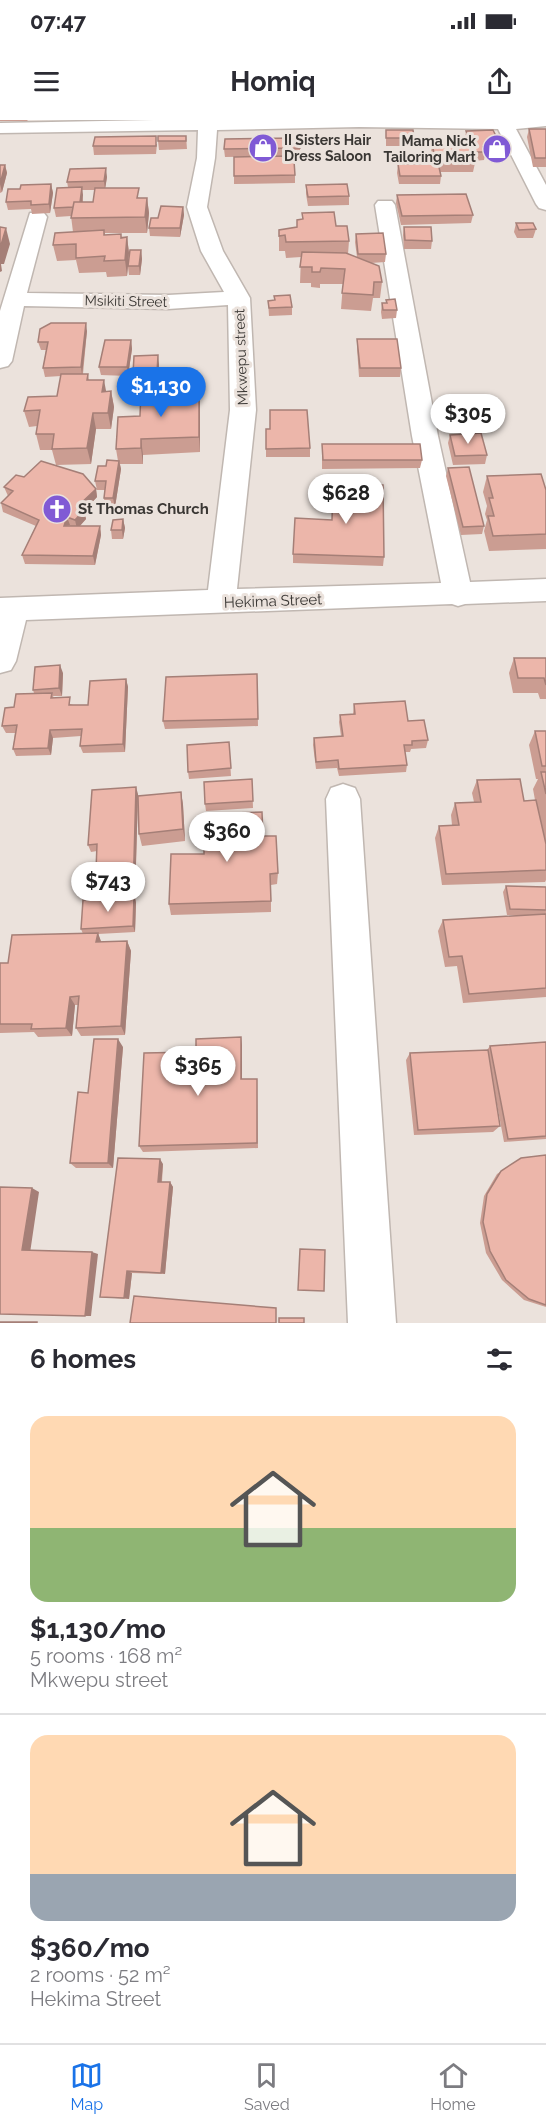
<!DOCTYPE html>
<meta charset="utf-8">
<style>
:root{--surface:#fff;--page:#f7f7f7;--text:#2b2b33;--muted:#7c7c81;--line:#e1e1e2;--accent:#1a73e8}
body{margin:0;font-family:Raleway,sans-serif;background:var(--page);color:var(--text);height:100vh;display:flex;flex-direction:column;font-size:22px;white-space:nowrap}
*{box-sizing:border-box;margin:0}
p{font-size:20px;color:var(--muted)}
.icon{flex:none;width:33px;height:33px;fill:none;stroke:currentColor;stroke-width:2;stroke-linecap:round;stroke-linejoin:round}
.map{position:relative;height:1203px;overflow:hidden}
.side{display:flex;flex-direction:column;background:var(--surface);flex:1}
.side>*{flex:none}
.price{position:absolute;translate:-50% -51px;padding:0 14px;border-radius:21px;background:#fff;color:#222;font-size:20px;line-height:39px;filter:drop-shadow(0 2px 3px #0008)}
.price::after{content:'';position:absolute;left:50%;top:36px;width:18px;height:14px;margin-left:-9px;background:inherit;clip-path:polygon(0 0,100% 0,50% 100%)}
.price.current{background:var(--accent);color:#fff}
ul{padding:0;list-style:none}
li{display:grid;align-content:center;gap:12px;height:318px;padding:0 30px}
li+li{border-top:2px solid var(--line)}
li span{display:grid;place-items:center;height:186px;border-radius:18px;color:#555}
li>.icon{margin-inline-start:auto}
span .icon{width:108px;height:108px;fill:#fffc;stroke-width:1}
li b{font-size:26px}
h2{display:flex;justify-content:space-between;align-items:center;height:72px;padding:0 30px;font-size:26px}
.status{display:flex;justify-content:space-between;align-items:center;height:42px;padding:0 30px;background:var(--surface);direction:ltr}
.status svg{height:16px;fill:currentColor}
header{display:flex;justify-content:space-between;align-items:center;height:78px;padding:0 30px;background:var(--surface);font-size:27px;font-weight:700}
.menu{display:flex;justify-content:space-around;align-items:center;height:84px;border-top:2px solid var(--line);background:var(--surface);font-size:16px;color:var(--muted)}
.menu a{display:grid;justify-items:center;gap:3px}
.menu .current{color:var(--accent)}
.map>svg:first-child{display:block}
</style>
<div class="status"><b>07:47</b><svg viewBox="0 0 49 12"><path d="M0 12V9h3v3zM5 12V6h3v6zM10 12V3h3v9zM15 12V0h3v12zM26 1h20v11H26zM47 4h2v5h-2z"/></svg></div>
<header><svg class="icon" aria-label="menu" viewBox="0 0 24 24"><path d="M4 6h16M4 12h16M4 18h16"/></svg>Homiq<svg class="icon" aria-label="share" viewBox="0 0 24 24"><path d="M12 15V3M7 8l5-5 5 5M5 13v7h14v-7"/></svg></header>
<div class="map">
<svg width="546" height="1203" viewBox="0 0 546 1203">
<rect width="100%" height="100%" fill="#ebe2dc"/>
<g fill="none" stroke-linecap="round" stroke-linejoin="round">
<!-- street casing -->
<g stroke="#c0b7b1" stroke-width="3">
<path id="street" d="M154,0H546V6L516,9L546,65V90L539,88L536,84L498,9L359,7L217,10L215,38L207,87L223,131L250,178L256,290L237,469L441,463L412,316L375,85L378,81H392L395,85L438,316L470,462L546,459V481L465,484L458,486L452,484L26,500L16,541L11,550L0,553V478L208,470L230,290L228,185L168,189L24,186L12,241L8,246L0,248V191L30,93H44L47,97L27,173L168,175L224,172L201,131L187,87L197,38L198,10L0,13V3Z
M343,664L355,668L360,679L396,1203H348L326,679L331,668Z"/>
</g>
<!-- street -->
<use href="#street" fill="#fff" fill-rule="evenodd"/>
</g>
<!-- wall -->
<path fill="#cb9d92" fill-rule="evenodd" d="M0,0H28L27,1H0Z
M529,9H546V47H533L527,17Z
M386,10L414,18L413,26H386Z
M466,11L501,26L500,35H485L484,40L474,41L475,43L473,52H440L441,56L440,64H399L397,53L398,44H421V33H431L432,24H435V20H465Z
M186,16L187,29L159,30L158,21Z
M300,18V36L225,37L224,29Z
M157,24L156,34L94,35L93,26Z
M289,41L295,55V63L234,64V56Z
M0,45H5L7,53L2,72L0,73Z
M107,57L105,68L140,78H147L149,93L147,113H105V115L127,117L129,133L128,144L141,130L142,139L140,155H129L128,147L127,156L107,157L106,152L79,153L76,140L57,141L53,125L73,112L71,96L56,97L54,88L68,67L67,62ZM82,70H95L93,82H83Z
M51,64L53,73L50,93L32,94L31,89L8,90L6,82L20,69Z
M306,65L349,76V85L308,86L306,74Z
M397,75L473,95L471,103L401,105L396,83Z
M183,87L184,95L180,117L150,116L149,108Z
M302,93L336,106L349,121L348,134L357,137L355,122L356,114L386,134L385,142L371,143L382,162L380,178H373L371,191L341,189L343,164H320V168L311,167V163H300L301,137L286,138L285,131H279V110L297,107L302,99Z
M516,103L536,109L533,118H517L514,112Z
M404,107L432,121L431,129H404L403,115Z
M386,180L397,190L396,198L382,199L381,192L382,183H386Z
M268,181L292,187V195L269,196Z
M87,211L83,254H88L89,260L106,272L111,271L114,287L111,309H96L91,344L56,345L52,330H40L36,314L37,306L29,307L24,291L57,276L61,256L45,257L43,248L46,230H41L38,222Z
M357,219L401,248L400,257H359L357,228Z
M131,220L132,229L128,256L101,255L99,247Z
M159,244L158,262H134L133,254Z
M199,268L200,284V332L143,335V344H120L121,349L115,387H105L104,378L105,370H97L95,361L106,346L118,341L116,329L140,296Z
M266,309L310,328V337H266Z
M450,315L487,335L485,344L453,345L448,323Z
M322,324L422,340L420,348L322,349Z
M448,348L484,406L482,414L461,415L446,356Z
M487,356L546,370V429L489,431L484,411L487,400L485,394L487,386L483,372Z
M24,357L96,369L97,377L84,391L86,399L80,406H100L101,415L95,445L25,444L22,435L36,406L3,392L1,383L8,376L4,367Z
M333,364L384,437L383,446L293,443V434L332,400Z
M123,399L125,408L123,419H112L111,410Z
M514,538H546V579H540L538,573H513L509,553Z
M63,553L62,576H53L54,578L73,585H88L126,559L128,567L125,632L83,633L80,626L81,616L53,618L51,635L16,636L13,629L15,613H6L2,606L14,587L34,573L33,570Z
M257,554L258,606L165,609L163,601Z
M354,584L408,601L428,620L426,628L411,629L410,632H405L407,645L406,652L339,656L337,648L316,649L313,625L314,618L341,616L339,602L340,595L353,594Z
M535,611H546V760L545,762L442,765L435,718L439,706L452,705L451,695L455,683L474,682L472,673L477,660L524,681L535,680L533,669L538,659H536L529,625Z
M229,622L231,656L189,659L188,652Z
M252,659L253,688L206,691L205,684Z
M181,672L183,685L185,721L142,726L139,714Z
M138,674L135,778L136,783L135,812L98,814L101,822L127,821L131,831L125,915L81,916L76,908L78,885H75L72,916L38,917L34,912L0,913V843H8L83,814L81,809L96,779L95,777L97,731L91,732L88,725Z
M263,716L278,753L277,764L271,765V792L171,795L169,784L204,734Z
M506,766L546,767V877L463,883L457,846L445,847L438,811L443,800L526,795H507L503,772Z
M546,922V1019L504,1022L493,963L500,1006L493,1012L414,1015L406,940L410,933L487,930L490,926Z
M242,925V959H257L258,1028L143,1032L139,1026L196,932Z
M123,927L113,1048H76L70,1043L88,973Z
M546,1035V1187L524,1180L502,1160L486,1133L480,1103L484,1076L497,1054L521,1038Z
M163,1044L162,1062H170L173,1067L165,1154L132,1153L129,1179L100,1177Z"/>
<!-- shaded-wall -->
<path fill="#a57f77" d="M5,45L7,53L2,72L0,64Z
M106,48L107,57L105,70L104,61Z
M51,64L53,73L50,93L49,84Z
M82,67L83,75L81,96L80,87Z
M147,78L149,93L147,113L145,97Z
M183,87L184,95L180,117V108Z
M6,108L10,124L4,144H1L2,151L0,152V128Z
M127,117L129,133L127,156L125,140Z
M141,130L142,139L140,155L139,146Z
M86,203L87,211L82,255L81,247Z
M131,220L132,229L128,256L127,247Z
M158,235L159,244L158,262L157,253Z
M104,260L107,276L102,272Z
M199,268L200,284V332L199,317Z
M111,271L114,287L111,309L108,293Z
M93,293L96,309L91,344L87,328Z
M141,319L143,335V344L141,328Z
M119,341L121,349L115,387L113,378Z
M96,369L97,377L84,391L86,399L77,409L75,400L77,387Z
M67,397L70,405L64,406Z
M123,399L125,408L123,419L122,410Z
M100,406L101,415L95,445L93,436Z
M60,545L63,553L62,576L59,568Z
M126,559L128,567L125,632L123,624Z
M50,610L53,618L51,635L48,628Z
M136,667L138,674L135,778L136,783L135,812L133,806L134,779L133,775Z
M181,672L183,685L185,721L183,709Z
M98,813L102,824L96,822Z
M127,821L131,831L125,915L121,906Z
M70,877L75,885L72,916L66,908Z
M241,917L242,925V966L241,959Z
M118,919L123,927L113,1048L108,1043Z
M160,1039L163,1044L161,1066L158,1062Z
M170,1062L173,1067L165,1154L161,1153Z
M32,1068L39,1072L30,1133L22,1130Z
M92,1132L98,1134L91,1196H85Z
M127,1151L132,1153L129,1179L124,1178Z"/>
<!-- building -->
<path fill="#ecb6aa" stroke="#a57f77" stroke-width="1.5" d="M529,9H546V38H535Z
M386,10H413L414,18H386Z
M493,10L501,26L483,27L485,32H474L466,11Z
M156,16V26H93L95,17Z
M158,16H186V21H158Z
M300,18V28L224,29L225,19Z
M435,20H468L475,43H438L441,56H400L398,44H423L421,33H434L432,24H436Z
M289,36V41H294L295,55L234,56V37Z
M0,45H5L0,64Z
M106,48L104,61L67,62L70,49Z
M51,64L49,84L31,85V81L6,82L8,69H20L21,65Z
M347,64L349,76L308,77L306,65Z
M82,67L80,82H74L73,87L54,88L57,68Z
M95,68H139L137,78H147L145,97L71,98L74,82H93Z
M466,74L473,95L402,96L397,75Z
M161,86L183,87L180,108H149L151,98H158Z
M334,92L336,106H347L349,121L286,122L285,115L279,116V110L297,107V100L303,99L302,93Z
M516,103H533L536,109L519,110Z
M0,107L6,108L0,128Z
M404,107H431L432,121L405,120Z
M104,110V115L121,114V118L127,117L125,140L104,141L105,136L76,138V124L53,125L55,113Z
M383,113L386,134H358L356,114Z
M130,130H141L139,146H128Z
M302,132L346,133L379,146L382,162H374L373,175L342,173L345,149L321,148L320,152H312V147H300Z
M290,175L292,187L269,188L268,181L275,180L274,176Z
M395,179L397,190H383L382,183H387L386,180Z
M51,203H86L81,247L43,248L48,222H38L40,209Z
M357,219H397L401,248H360Z
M105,220H131L127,247H99Z
M158,235L157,253L133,254L134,236Z
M61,254H88L87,260H104L102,272L111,271L108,293H93L87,328L52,329L54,314H36L40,290L24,291L28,277L57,276Z
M199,268V317L141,319V328L116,329L118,297L140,296L141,270Z
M270,290H307L310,328L266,329V309H270Z
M481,313L487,335L455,336L450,315Z
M322,324H420L422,340H323Z
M107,340L119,341L113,378H104L106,361H95L98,346H106Z
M41,341L83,354L96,369L77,387L84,390L75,400L67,397L64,406H100L93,436L22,435L39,400L1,383L13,371L4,367L16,355L24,357Z
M469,347L484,406L463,407L448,348Z
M541,354L546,370V414L493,416L488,396H494L489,378H493L487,356Z
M333,364L383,365L384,437L293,434L295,398L332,400Z
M123,399L122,410H111L113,400Z
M514,538H546V565L544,558H518Z
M60,545L59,568L33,570L35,547Z
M257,554L258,599L163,601L166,557Z
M126,559L123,624L80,626L82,609L50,610L48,628L13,629L17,605L2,606L5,588L14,587L16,574L52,573L51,578L70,577L69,585H88L90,561Z
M405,581L408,601L424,600L428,620L412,621V625H404L407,645L339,649L338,640L316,642L314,618L343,616L340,595L355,594L354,584Z
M535,611H546V646H542Z
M229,622L231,648L188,652L187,625Z
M541,652H546V674Z
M252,659L253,681L205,684L204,662Z
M520,659L524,681L536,680L546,724V750L446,754L439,706L459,705L455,683L481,682L477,660Z
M136,667L133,775L95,777L97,724L88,725L92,670Z
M181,672L183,709L139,714L138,676Z
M262,692L263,716H276L278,753L270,754L271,781L169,784L171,734H204V694Z
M506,766L546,767V790L510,789Z
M134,777L133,806L81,809L83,780Z
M546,794V868L469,874L462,836L449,837L443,800Z
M98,813L96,822L127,821L121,906L76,908L79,876L70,877L66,908L31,909L32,904H0V843H8L12,815Z
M241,917V959H257V1023L139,1026L144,933L196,932V919Z
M94,919H118L108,1043H70L78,972L88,973Z
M546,922V1016L508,1019L490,926Z
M488,930L500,1006L418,1010L410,933Z
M546,1035V1185L529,1179L506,1160L490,1131L483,1102L487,1074L501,1051L521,1038Z
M118,1038L160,1039L158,1062H170L161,1153L127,1151L124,1178L100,1177Z
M0,1067L32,1068L22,1130L92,1132L85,1196L0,1194Z
M300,1129L325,1130L324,1171L298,1170Z
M134,1176L276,1188V1203H130Z
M279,1198H304V1203H279Z
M0,1202H37V1203H0Z"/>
<!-- icons -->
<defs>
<g id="shop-disc" transform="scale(1.5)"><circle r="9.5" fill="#805ad5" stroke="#ebe2dc"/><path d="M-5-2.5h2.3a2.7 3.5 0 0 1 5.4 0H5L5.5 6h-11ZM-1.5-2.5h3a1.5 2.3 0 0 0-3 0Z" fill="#fff"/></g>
<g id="church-disc" transform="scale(1.5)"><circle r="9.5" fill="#805ad5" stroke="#ebe2dc"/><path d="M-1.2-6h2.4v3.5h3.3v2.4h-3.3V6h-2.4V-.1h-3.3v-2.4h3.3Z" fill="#fff"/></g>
</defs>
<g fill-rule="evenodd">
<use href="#shop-disc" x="263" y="28"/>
<use href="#shop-disc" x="497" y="29"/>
<use href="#church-disc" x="57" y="389"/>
</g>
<g text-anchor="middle" stroke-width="6" stroke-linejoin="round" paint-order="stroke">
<!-- far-poi labels -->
<g font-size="14" font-weight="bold" fill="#3a3734" stroke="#ebe2dc" text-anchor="start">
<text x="284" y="25">II Sisters Hair<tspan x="284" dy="16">Dress Saloon</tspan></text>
<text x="476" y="26" text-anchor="end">Mama Nick<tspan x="476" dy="16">Tailoring Mart</tspan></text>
</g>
<!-- far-street labels -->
<g font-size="14" fill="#3a3734" stroke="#ebe2dc">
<text transform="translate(126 181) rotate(1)" y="5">Msikiti Street</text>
<text transform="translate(241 237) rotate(-92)" y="5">Mkwepu street</text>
</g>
<!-- poi labels -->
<g font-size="15" font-weight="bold" fill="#3a3734" stroke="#ebe2dc" text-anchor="start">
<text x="78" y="394">St Thomas Church</text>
</g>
<!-- street labels -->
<g font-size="15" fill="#3a3734" stroke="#ebe2dc">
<text transform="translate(273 481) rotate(-2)" y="5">Hekima Street</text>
</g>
</g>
</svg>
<b class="price current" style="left:161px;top:298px">$1,130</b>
<b class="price" style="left:468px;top:325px">$305</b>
<b class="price" style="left:346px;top:405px">$628</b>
<b class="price" style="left:227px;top:743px">$360</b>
<b class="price" style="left:108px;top:793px">$743</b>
<b class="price" style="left:198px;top:977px">$365</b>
</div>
<section class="side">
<h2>6 homes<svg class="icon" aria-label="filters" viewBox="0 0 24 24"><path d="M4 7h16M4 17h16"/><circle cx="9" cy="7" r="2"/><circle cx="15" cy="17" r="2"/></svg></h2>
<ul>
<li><span style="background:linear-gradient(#ffd9b3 60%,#8fb573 0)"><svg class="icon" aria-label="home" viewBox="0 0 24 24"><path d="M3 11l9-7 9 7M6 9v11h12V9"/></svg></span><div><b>$1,130/mo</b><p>5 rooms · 168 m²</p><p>Mkwepu street</p></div></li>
<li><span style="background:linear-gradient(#ffd9b3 75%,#9aa5b1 0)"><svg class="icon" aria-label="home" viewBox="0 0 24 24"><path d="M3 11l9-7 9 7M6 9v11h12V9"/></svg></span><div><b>$360/mo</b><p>2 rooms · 52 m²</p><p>Hekima Street</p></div></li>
</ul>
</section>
<nav class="menu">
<a class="current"><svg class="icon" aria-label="map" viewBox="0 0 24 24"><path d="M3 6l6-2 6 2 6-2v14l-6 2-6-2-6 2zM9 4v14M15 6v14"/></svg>Map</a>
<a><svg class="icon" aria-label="saved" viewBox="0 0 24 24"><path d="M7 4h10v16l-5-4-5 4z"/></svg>Saved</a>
<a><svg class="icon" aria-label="home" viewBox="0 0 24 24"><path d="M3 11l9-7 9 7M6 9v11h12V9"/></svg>Home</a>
</nav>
